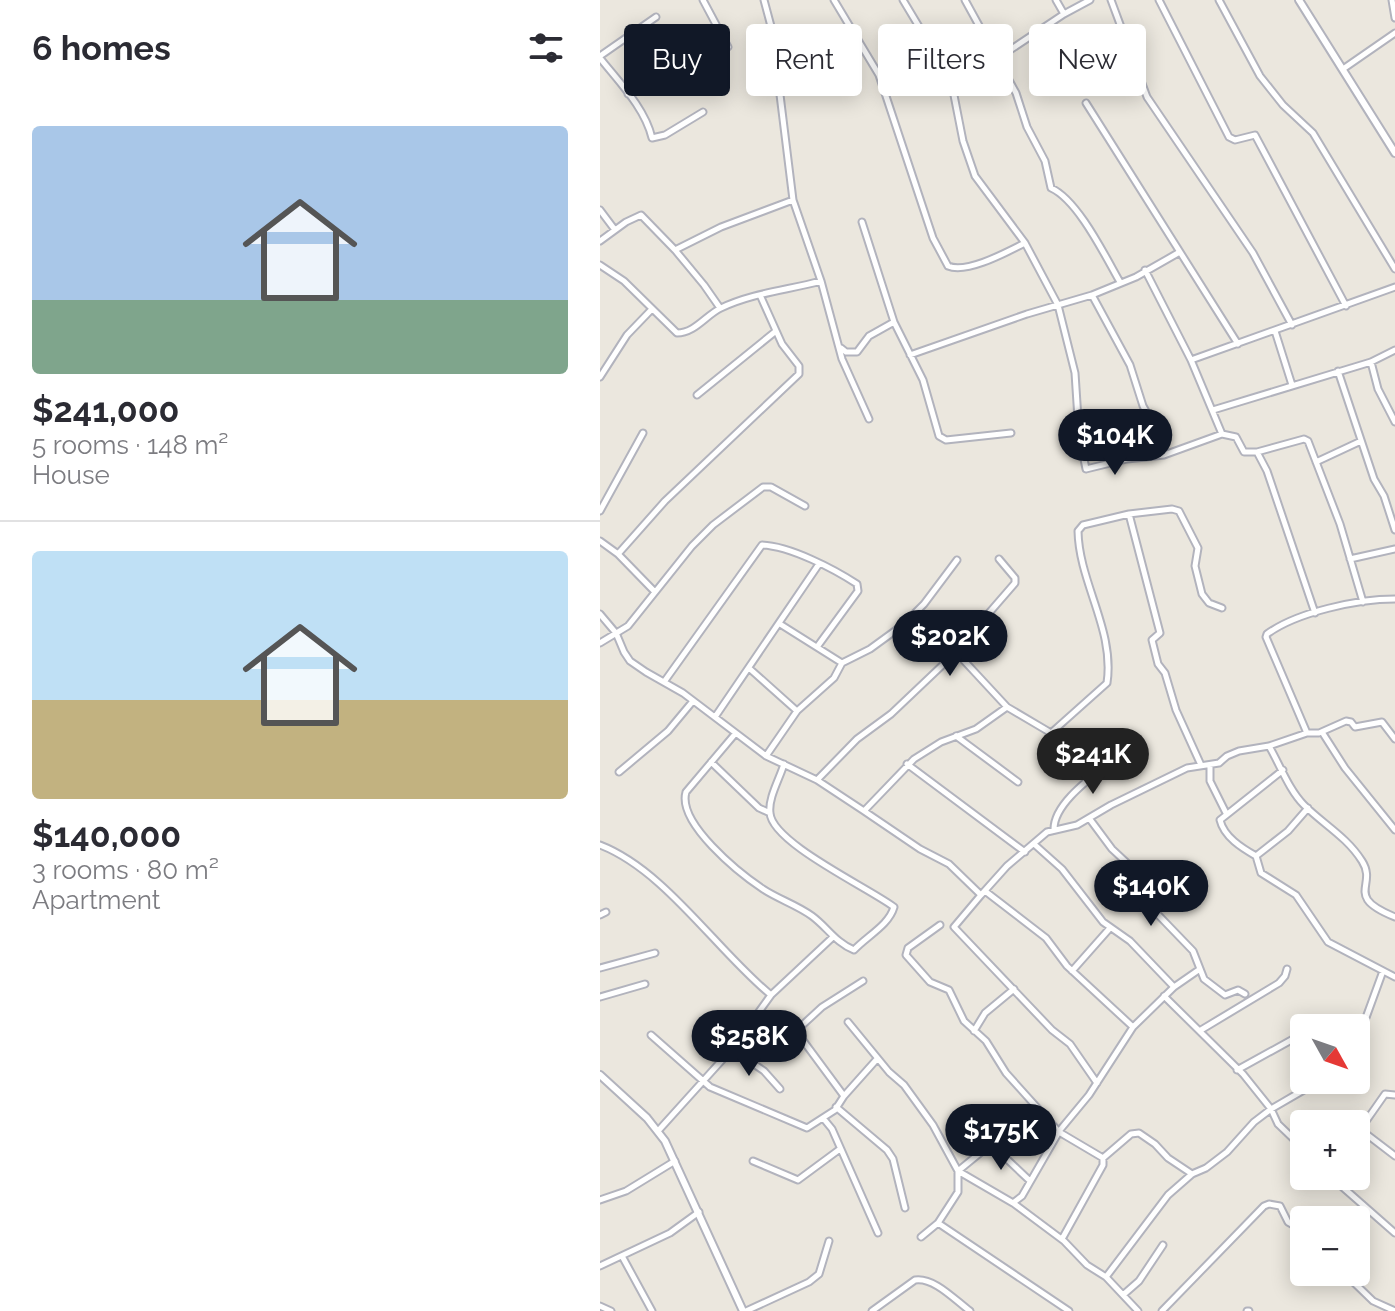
<!DOCTYPE html>
<meta charset="utf-8">
<style>
:root{--surface:#fff;--page:#f2f2f3;--text:#2b2b33;--muted:#7c7c81;--line:#e1e1e2;--accent:#111827}
body{margin:0;font-family:Raleway,sans-serif;background:var(--page);color:var(--text);height:100vh;display:flex;flex-direction:column;font-size:30px;white-space:nowrap}
*{box-sizing:border-box;margin:0}
p{font-size:26px;color:var(--muted)}
.icon{flex:none;width:44px;height:44px;fill:none;stroke:currentColor;stroke-width:2;stroke-linecap:round;stroke-linejoin:round}
.map{position:relative;flex:1;overflow:hidden}
.details{display:flex;flex-direction:column;background:var(--surface);width:600px}
.details>*{flex:none}
.hud{position:absolute;left:24px;top:24px;width:650px;height:72px;display:flex;gap:16px}
.needle{width:52px;rotate:130deg}
.buttons{position:absolute;left:690px;top:1014px;display:grid;gap:16px}
.buttons a{display:grid;place-items:center;width:80px;height:80px;border-radius:8px;background:var(--surface);box-shadow:0 4px 20px #0003;font-size:40px}
.price{position:absolute;translate:-50% -68px;padding:0 18px;border-radius:28px;background:var(--accent);color:#fff;font-size:26px;line-height:52px;filter:drop-shadow(0 2px 4px #0008)}
.price::after{content:'';position:absolute;left:50%;top:48px;width:24px;height:18px;margin-left:-12px;background:inherit;clip-path:polygon(0 0,100% 0,50% 100%)}
.price.on{background:#222;color:#fff}
ul{padding:0;list-style:none}
li{display:grid;align-content:center;gap:16px;height:424px;padding:0 32px}
li+li{border-top:2px solid var(--line)}
li span{display:grid;place-items:center;height:248px;border-radius:8px;color:#555}
li>.icon{margin-inline-start:auto}
span .icon{width:144px;height:144px;fill:#fffc;stroke-width:1}
li b{font-size:34px}
h2{display:flex;justify-content:space-between;align-items:center;height:96px;padding:0 32px;font-size:34px}
.pill{padding:0 28px;border-radius:8px;background:var(--surface);box-shadow:0 4px 20px #0003;font-size:28px;line-height:72px}
.pill.on{background:var(--accent);color:#fff}
main{display:flex;flex:1;min-height:0}
.map>svg:first-child{display:block}
</style>
<main>
<section class="details">
<h2>6 homes<svg class="icon" aria-label="filters" viewBox="0 0 24 24"><path d="M4 7h16M4 17h16"/><circle cx="9" cy="7" r="2"/><circle cx="15" cy="17" r="2"/></svg></h2>
<ul>
<li><span style="background:linear-gradient(#a9c7e8 70%,#7fa58c 0)"><svg class="icon" aria-label="home" viewBox="0 0 24 24"><path d="M3 11l9-7 9 7M6 9v11h12V9"/></svg></span><div><b>$241,000</b><p>5 rooms · 148 m²</p><p>House</p></div></li>
<li><span style="background:linear-gradient(#bfe0f5 60%,#c2b280 0)"><svg class="icon" aria-label="home" viewBox="0 0 24 24"><path d="M3 11l9-7 9 7M6 9v11h12V9"/></svg></span><div><b>$140,000</b><p>3 rooms · 80 m²</p><p>Apartment</p></div></li>
</ul>
</section>
<div class="map">
<svg width="795" height="1311" viewBox="0 0 795 1311">
<rect width="100%" height="100%" fill="#ebe7de"/>
<g fill="none" stroke-linecap="round" stroke-linejoin="round">
<!-- minor casing -->
<g stroke="#b2b3bd" stroke-width="9">
<path id="minor" d="M103,0L128,47
M164,0L172,30L193,200L221,281L242,359L269,419
M234,0L279,75L333,238L348,266C367,274 407,252 425,243
M303,0L351,80L363,141L375,176L425,243L458,305L475,373L479,434L486,469L527,459L564,455L622,434
M365,0L416,93L427,127L445,161L451,188C478,200 505,256 520,282
M456,0L464,14
M511,0L547,97L653,253L692,325
M559,0L629,137L635,140L655,135L746,306
M619,0L660,76L683,105L713,133L795,269
M792,0L795,18
M0,56L56,17
M0,58C19,82 45,108 52,138L65,135L103,112
M398,58L464,14L490,0
M743,69L795,33
M28,94L104,60
M486,103L638,344
M0,210L15,230
M262,222L294,322L323,380L339,436L346,440L411,433
M0,241L26,222L41,215L75,250L121,227L193,200
M75,250L104,285L120,308
M0,265L24,281L77,333C95,333 106,315 121,308C152,293 188,290 221,281
M545,270L591,360L622,434L636,437L644,452H657L667,471L715,613
M492,295L530,365L543,406L562,440L564,455
M675,331L692,385
M241,348L246,352H257L269,336L294,322
M310,355L427,314L492,295L536,277L578,253
M591,360L795,287
M771,362L778,389L795,422
M738,371L774,479L784,496L795,530
M0,377L27,335L52,309
M97,395L176,331
M613,410L771,362L795,350
M657,452L704,439L708,441L740,524L763,602
M716,462L761,441
M0,511L43,433
M529,514L560,633L552,640L558,664L565,673L576,710L601,765
M0,541L18,554L54,591
M18,554L65,501L199,374V366L182,344L160,295
M750,559L795,549
M0,614L16,633L24,652L30,661L46,672L83,693L166,756L217,780L264,811L314,759L341,742L376,729L407,707L451,733L507,683C515,630 479,583 478,531L483,525L529,514L572,509L579,511L598,548L595,566L602,594L609,603L622,608
M180,624L242,663
M0,643L28,626L92,546L113,525L163,487H171L205,506
M356,652L407,707
M150,669L197,711
M64,682L162,545C190,546 234,569 257,584L258,591L217,647
M115,717L219,564
M722,732L745,768L795,830
M707,733L666,637L667,634C697,612 758,599 795,599
M135,734L86,792C77,823 139,873 163,889C178,899 197,905 212,916C227,927 236,943 254,950C267,936 289,925 294,907C269,888 172,843 170,813C168,798 180,778 184,764
M356,736L418,782
M669,746C680,765 689,790 704,805C723,824 747,837 762,861C778,886 743,896 795,917
M166,756L197,711L234,678L242,663L270,649L303,625L324,604L357,560
M111,762L159,808L170,813
M307,764L425,852
M610,765V781L626,813
M19,772L68,731L93,701
M217,780L257,739L291,714L350,658L415,583V578L399,559
M708,808L688,831L656,856L661,873L696,895L728,942L795,977
M264,811L320,849L349,864L381,895L354,927L452,1030L470,1044L497,1083
M489,818L512,849L527,863L540,896L593,951L604,979L625,995L638,990L645,994
M454,829C454,802 495,775 515,758
M434,844L462,869L503,922L530,941L574,987
M0,845C65,870 117,951 171,995
M656,856C642,848 624,837 620,820L683,770
M385,891L446,938L467,966L533,1027
M381,895L407,866L447,832L477,825L511,805L587,768L619,763L627,756L639,751L669,746L707,733H719L746,721L751,722L755,727L782,722L795,739
M0,915L6,912
M340,925L308,948L306,955L330,982L349,990L364,1021L386,1041L406,1073L459,1132L503,1158V1165L462,1239
M0,968L55,953
M472,971L510,928
M564,996L643,1074L671,1109L678,1124L704,1149
M0,997L45,984
M248,1022L289,1072L304,1085L333,1125L358,1171L413,1203L464,1241L487,1265L506,1277L538,1311
M713,1028L715,1027
M601,1030L679,983L685,976L687,969
M374,1031L385,1013L414,989
M51,1035L110,1087L207,1128L235,1110L244,1096L196,1031L222,1007L263,981
M756,1045L783,971
M132,1049L164,1071L180,1089
M637,1070L704,1033
M795,1095L785,1094L764,1124L765,1133L795,1156
M244,1096L277,1059
M236,1107L287,1150L293,1159L305,1208
M223,1118L232,1129L278,1233
M383,1129L391,1144L358,1171V1192L338,1223L469,1311
M58,1131L132,1049L171,995L233,937
M391,1144L429,1180
M503,1158L531,1134L539,1133L555,1144L568,1158L592,1174
M153,1161L198,1180L240,1149
M730,1176L795,1233
M0,1200L26,1191L75,1161
M413,1203L422,1196L460,1130L489,1095L533,1027L574,987L600,969
M321,1237L338,1223
M22,1256L52,1311
M0,1266L70,1233L99,1212
M743,1272L773,1301L795,1311
M506,1277L568,1195L592,1174L606,1168L627,1152L654,1122L671,1109L721,1080
M523,1295L539,1281L563,1245
M0,1306L11,1311
M146,1311L209,1282L219,1274L229,1241
M272,1311L315,1280C334,1277 355,1300 370,1311
M562,1311L664,1206L669,1204L680,1206L688,1222L704,1231
M647,1311H649"/>
</g>
<!-- tertiary casing -->
<g stroke="#b2b3bd" stroke-width="10">
<path id="tertiary" d="M699,0L795,153
M0,1075L47,1118L65,1141L143,1311"/>
</g>
<!-- minor -->
<use href="#minor" stroke="#fff" stroke-width="5"/>
<!-- tertiary -->
<use href="#tertiary" stroke="#fff" stroke-width="6"/>
</g>
</svg>
<div class="buttons">
<a><svg class="needle" viewBox="-14 -14 28 28"><path d="M0-13l5 13h-10z" fill="#e53935"/><path d="M0 13l5-13h-10z" fill="#7c7c81"/></svg></a>
<a>+</a>
<a>−</a>
</div>
<b class="price" style="left:515px;top:477px">$104K</b>
<b class="price" style="left:350px;top:678px">$202K</b>
<b class="price on" style="left:493px;top:796px">$241K</b>
<b class="price" style="left:551px;top:928px">$140K</b>
<b class="price" style="left:149px;top:1078px">$258K</b>
<b class="price" style="left:401px;top:1172px">$175K</b>
<div class="hud">
<a class="pill on">Buy</a>
<a class="pill">Rent</a>
<a class="pill">Filters</a>
<a class="pill">New</a>
</div>
</div>
</main>
